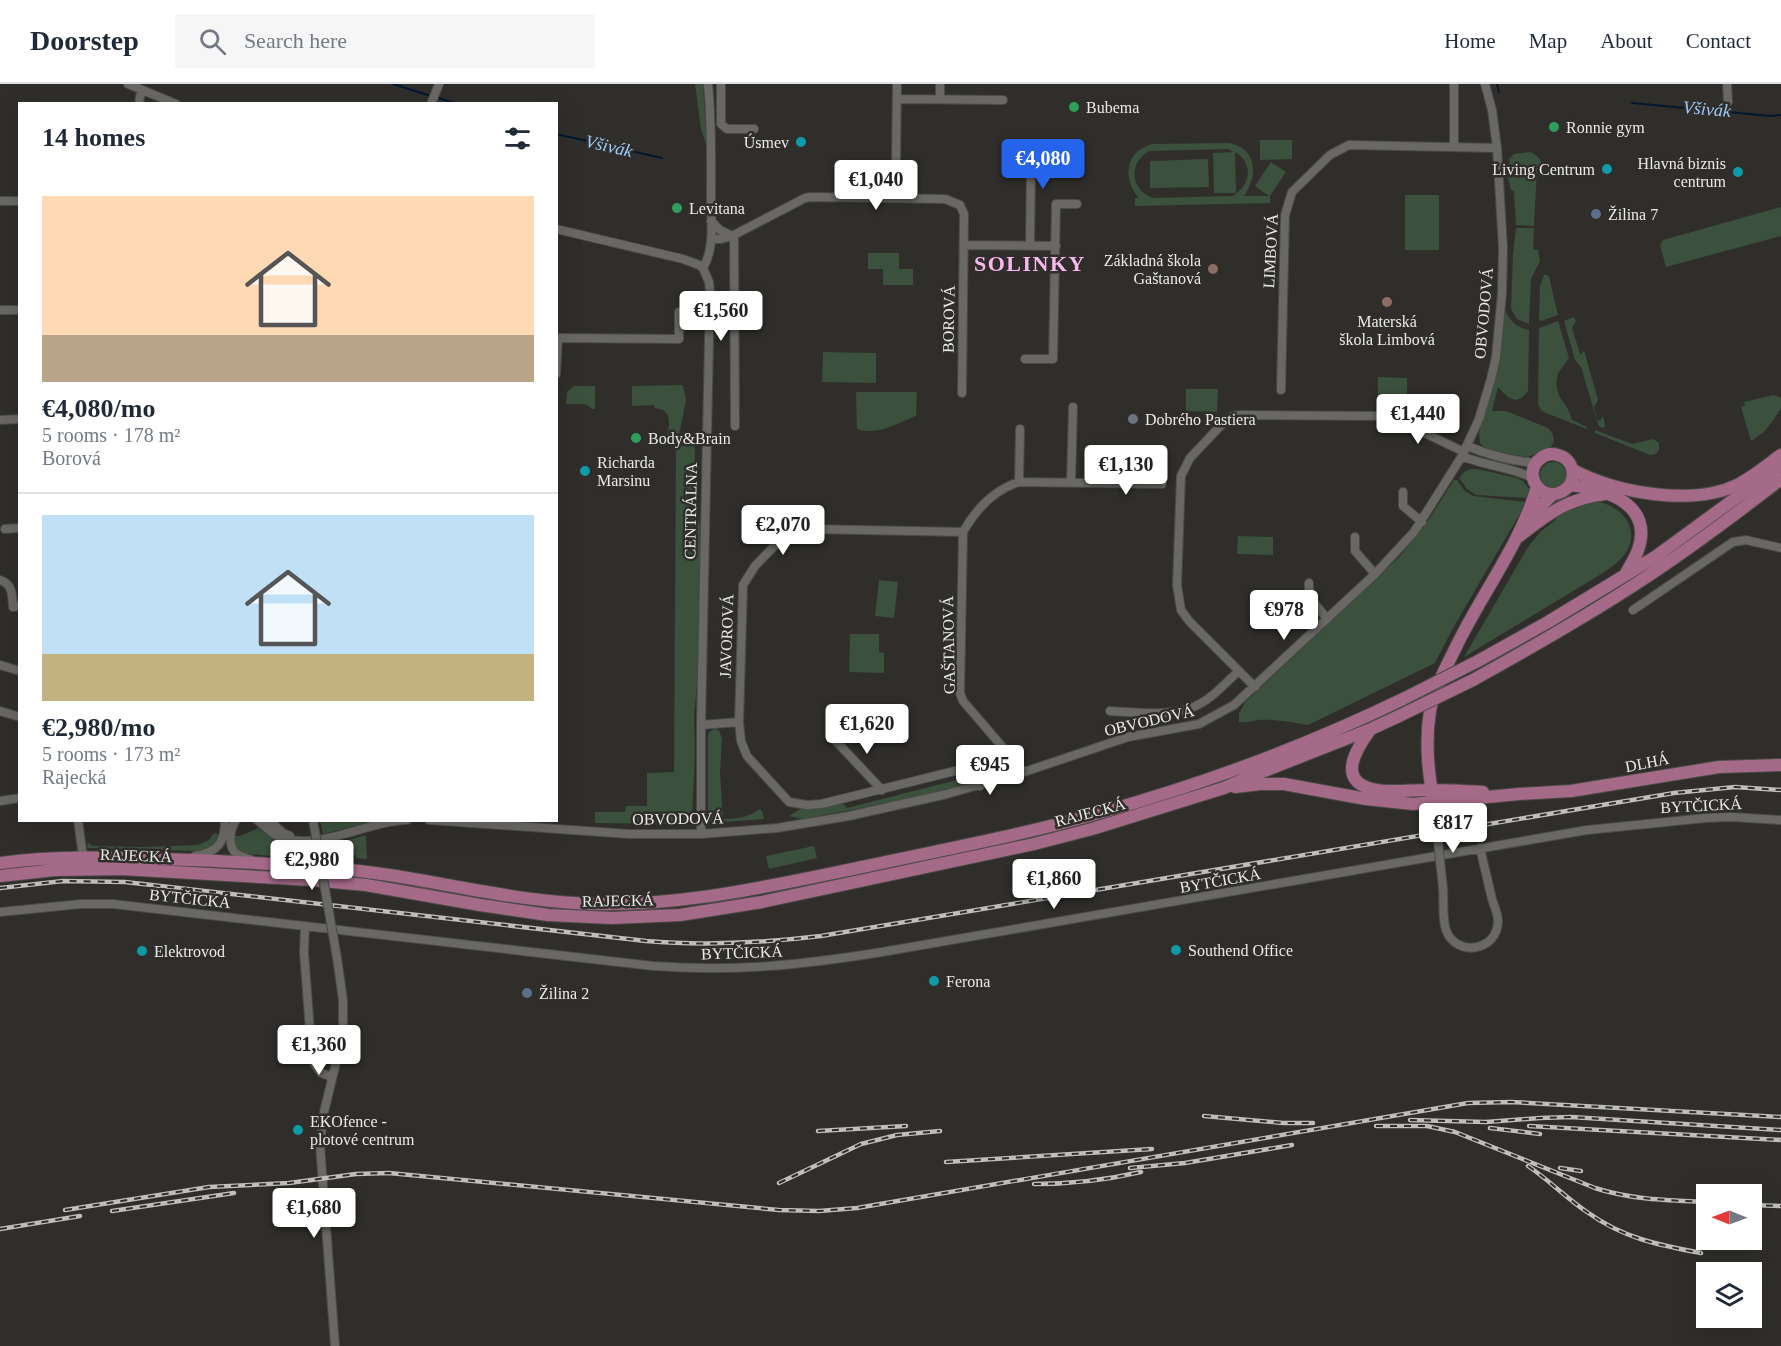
<!DOCTYPE html>
<meta charset="utf-8">
<style>
:root{--surface:#fff;--page:#f6f6f7;--text:#1f2937;--muted:#747a83;--line:#e0e1e3;--accent:#2563eb}
body{margin:0;font-family:Georgia,serif;background:var(--page);color:var(--text);height:100vh;display:flex;flex-direction:column;font-size:22px;white-space:nowrap}
*{box-sizing:border-box;margin:0}
p{font-size:20px;color:var(--muted)}
.icon{flex:none;width:33px;height:33px;fill:none;stroke:currentColor;stroke-width:2;stroke-linecap:round;stroke-linejoin:round}
.map{position:relative;flex:1;overflow:hidden}
.side{position:absolute;left:18px;top:18px;width:540px;height:720px;display:flex;flex-direction:column;background:var(--surface);border-radius:0px;box-shadow:0 6px 24px #0002}
.side>*{flex:none}
.needle{width:39px;rotate:271deg}
.tools{position:absolute;left:1696px;top:1100px;display:grid;gap:12px}
.tools a{display:grid;place-items:center;width:66px;height:66px;border-radius:0px;background:var(--surface);box-shadow:0 6px 24px #0002;font-size:30px}
.price{position:absolute;translate:-50% -51px;padding:0 14px;border-radius:6px;background:#fff;color:#222;font-size:20px;line-height:39px;filter:drop-shadow(0 2px 3px #0008)}
.price::after{content:'';position:absolute;left:50%;top:36px;width:18px;height:14px;margin-left:-9px;background:inherit;clip-path:polygon(0 0,100% 0,50% 100%)}
.price.selected{background:var(--accent);color:#fff}
ul{padding:0;list-style:none}
li{display:grid;align-content:center;gap:12px;height:318px;padding:0 24px}
li+li{border-top:2px solid var(--line)}
li span{display:grid;place-items:center;height:186px;border-radius:0px;color:#555}
li>.icon{margin-inline-start:auto}
span .icon{width:108px;height:108px;fill:#fffc;stroke-width:1}
li b{font-size:26px}
h2{display:flex;justify-content:space-between;align-items:center;height:72px;padding:0 24px;font-size:26px}
header{display:flex;align-items:center;gap:36px;box-sizing:border-box;height:84px;padding:0 30px;background:var(--surface);border-bottom:2px solid var(--line)}
header strong{font-size:28px}
nav{display:flex;gap:33px;margin-inline-start:auto;font-size:21px}
.search{width:420px;height:54px;background:var(--page);display:flex;align-items:center;gap:15px;box-sizing:border-box;padding:0 21px;border-radius:0px;color:var(--muted);font-size:22px}
.map>svg:first-child{display:block}
</style>
<header>
<strong>Doorstep</strong>
<div class="search"><svg class="icon" aria-label="search" viewBox="0 0 24 24"><circle cx="10" cy="10" r="6"/><path d="M15 15l6 6"/></svg>Search here</div>
<nav><a>Home</a><a>Map</a><a>About</a><a>Contact</a></nav>
</header>
<div class="map">
<svg width="1781" height="1262" viewBox="0 0 1781 1262">
<rect width="100%" height="100%" fill="#2f2e2b"/>
<!-- green -->
<path fill="#3b503d" fill-rule="evenodd" d="M695,0H703L707,63L701,45Z
M1260,56H1292V75L1260,76Z
M1229,59C1258,65 1258,92 1244,112H1269L1255,102L1271,78L1286,88L1270,112V119L1135,122V114H1139C1122,95 1125,67 1152,60ZM1228,65L1234,68L1213,69L1214,109H1236L1235,68C1254,79 1251,102 1232,112L1153,114C1130,106 1128,79 1149,67Z
M1530,68C1536,70 1542,75 1541,82L1537,83L1534,142L1516,141L1514,107L1511,106L1506,86L1510,77L1508,76L1514,70Z
M1208,75L1209,103L1150,104V77Z
M1405,111H1439V166H1405Z
M1781,123V152L1666,183L1660,161L1663,156Z
M1516,144H1534L1533,165L1538,166L1540,177L1531,195L1529,240L1517,235L1511,225L1513,170Z
M868,169H899V185H913V201H883V185H868Z
M1544,191H1547L1549,193L1558,231L1541,237L1539,236L1540,202Z
M1505,226C1510,238 1517,243 1529,246L1528,307C1516,324 1508,313 1498,303L1492,327H1506L1548,344C1555,351 1556,358 1549,365L1528,373L1494,367L1486,365L1480,359L1479,348L1495,297Z
M1574,233L1576,237L1572,244L1580,270L1581,271L1584,266L1598,316L1594,323L1597,336L1600,337L1603,332L1605,341L1604,344L1600,343L1598,340L1581,283L1575,276L1564,237Z
M1558,237L1569,274L1558,289L1556,300L1559,312L1568,325L1572,336L1587,343V345L1546,329L1541,326L1538,320L1539,244Z
M823,268L876,269V299L822,298Z
M1378,293L1407,294V312H1378Z
M682,301L683,302L686,316L679,351H668C669,337 672,326 655,324L654,321L632,322V302Z
M574,302H595V325H592L586,320H566L567,308Z
M1186,305H1218L1217,328L1186,327Z
M856,308H917L916,332C898,339 877,352 857,345Z
M1774,311L1781,314V324L1774,335L1764,348L1751,357L1741,323L1745,322L1744,318Z
M1595,346L1632,360L1653,355L1659,359V366L1656,370L1650,371L1595,349Z
M676,362H695L694,431L698,432L702,452L699,581L694,631L695,670L692,733L688,739L684,740L595,739V728H625L626,722H647V689L674,688Z
M1540 391a13 13 0 1 1 26 0a13 13 0 1 1-26 0Z
M1471,385H1478L1517,394L1523,397L1529,405L1528,414L1476,411L1467,405L1459,394L1464,388Z
M1454,396H1457L1464,406L1473,412L1526,418L1525,421L1453,544L1435,579L1308,641C1292,638 1275,635 1258,636C1251,637 1247,639 1239,638V629L1246,617L1399,473L1427,438Z
M1600,418C1624,424 1641,446 1625,470C1619,478 1610,484 1603,489L1464,573L1528,463L1541,447L1556,436L1554,433C1568,425 1583,419 1600,418Z
M1238,452L1273,453V471L1237,470Z
M879,496L898,498L894,534L875,532Z
M850,550H879V568L884,569V589L849,588Z
M714,645L719,646L722,655L720,689L723,735C740,734 746,734 760,725L762,727L764,735L712,739L708,728V649Z
M960,689C967,690 971,692 973,699L888,719L802,735L789,732L802,724L840,719L843,720L847,724L961,695Z
M320,737V736L365,737L363,740L323,750Z
M258,744L298,774C287,772 245,772 239,766C234,762 235,757 234,752H240Z
M214,749L220,750C216,761 208,765 197,767L88,764L87,761L88,759L93,762L143,763L198,761L209,756Z
M366,751L367,775L356,774V771H354V767L324,765V763Z
M814,762L817,774L769,785L766,772Z"/>
<g fill="none" stroke-linecap="round" stroke-linejoin="round">
<!-- stream -->
<path stroke="#03182e" stroke-width="2" d="M393,0L431,12
M1497,0L1499,8
M436,13L457,20
M1632,19L1771,32L1781,31
M556,50L662,74"/>
<!-- minor casing -->
<g stroke="#4a4a46" stroke-width="10">
<path id="minor" d="M128,0L176,20
M721,0V40L727,45H754
M1727,0L1728,18
M897,15L1003,16
M940,15V0
M139,20L141,6
M431,20L439,0
M1454,62V0
M896,80L897,0
M0,117H20
M711,137L720,146L732,152
M556,145L683,175L699,181L703,184
M734,151L735,342
M711,155H721L732,152L805,114L811,113L945,115L960,121L964,130L962,309
M964,161L1056,162
M1030,162L1031,79
M703,184C715,164 711,137 711,116C711,77 712,39 708,0
M0,226H20
M1025,275H1053L1056,120H1077
M556,290L558,254L679,255V228
M1281,306L1285,131L1292,108L1330,71L1349,61L1497,64
M0,336L20,335
M1467,362C1489,371 1512,377 1536,379
M1462,372C1485,382 1511,383 1533,394
M1019,398L1020,345
M1071,398L1073,323
M1403,408V422L1422,438
M5,445L20,444
M963,448L809,445H794L788,448L755,482L743,501L739,638L741,657L747,672L789,718L807,721L821,720L963,685C972,688 978,692 980,702
M1355,453V467L1375,490
M0,496C13,500 12,511 13,523L20,522
M1309,499V512L1327,535
M1633,526L1733,458L1746,456L1781,464
M0,581L20,587
M1255,603L1189,537L1181,526L1177,501L1181,392L1190,374L1226,336L1233,332L1242,331L1384,332L1396,335L1464,368
M0,627L20,633
M1110,627C1139,628 1177,635 1203,618C1217,610 1227,597 1239,587
M701,641L739,638
M831,646L834,655L882,706
M1024,688L963,617L960,609L963,448C976,425 994,406 1019,398L1162,400
M0,717L20,714
M1434,719L1436,739
M78,736L83,773
M236,736C230,745 227,763 237,770C241,773 247,774 252,776
M257,736C265,742 271,750 280,753C319,768 366,737 407,736
M269,736L283,749L290,752
M429,736L629,750H701L777,744L849,732L947,710L1024,688L1128,653L1199,640L1234,621L1375,490L1414,448L1462,372L1479,335L1491,295L1496,273L1502,209L1503,164L1497,64L1492,26L1485,0
M701,750V641L710,208L709,198L703,184
M195,772C217,768 225,760 225,736
M1443,804C1444,817 1442,834 1446,846C1456,874 1498,867 1498,837C1498,830 1494,822 1492,815C1488,798 1484,781 1480,764
M0,828L81,820H113L653,882C734,888 802,881 882,868L1587,746L1706,734L1731,733L1781,736
M305,842L304,868L311,960L314,980L321,989L332,993
M335,1262L320,1061L323,1032L343,950V916L337,874"/>
</g>
<!-- primary casing -->
<g stroke="#4a4a46" stroke-width="14">
<path id="primary" d="M1573,386C1617,409 1693,423 1739,400C1754,392 1767,381 1781,371
M1570,401C1576,389 1572,375 1558,371C1552,369 1546,370 1541,374C1518,391 1547,427 1570,401C1606,405 1654,420 1638,466C1635,475 1629,483 1625,491
M1530,436L1540,423L1552,411
M1518,453C1548,430 1566,415 1605,410
M1478,577L1548,538L1655,473L1781,381
M1473,596C1527,566 1580,536 1631,503C1683,470 1732,433 1781,395
M1370,646C1357,664 1336,696 1372,705C1391,710 1413,705 1432,706C1449,706 1466,707 1483,708
M1235,703L1260,700H1284L1366,715L1413,720L1519,710L1571,707L1719,683L1781,681
M1434,719C1428,689 1425,657 1430,627C1434,605 1446,583 1456,563C1482,509 1520,461 1537,403
M0,779C65,770 130,774 195,776C255,779 315,781 375,789C441,798 507,815 574,819C674,825 770,802 867,782C945,765 1023,751 1099,729C1204,700 1306,662 1403,615
M0,792L55,786L122,785L312,796L366,801L480,821L548,831L612,834L680,831L762,818L1034,760L1092,745L1224,704L1249,693L1371,645L1397,633"/>
</g>
<!-- minor -->
<use href="#minor" stroke="#696864" stroke-width="8"/>
<!-- primary -->
<use href="#primary" stroke="#a66a89" stroke-width="12"/>
<!-- rail casing -->
<g stroke="#bfbebc" stroke-width="4.5">
<path id="rail" d="M0,804L63,797L125,798L646,857C705,862 762,859 821,852L1674,709L1735,703L1781,706
M1204,1032L1283,1039H1313
M1410,1036L1486,1038L1540,1034L1571,1033L1781,1046
M1376,1042H1427L1455,1048L1595,1104C1632,1116 1669,1116 1707,1118
M1529,1042L1781,1056
M1490,1044L1540,1050
M818,1047L906,1042
M946,1078L1152,1065
M1528,1082C1549,1096 1566,1114 1587,1128C1623,1154 1658,1161 1701,1169
M1130,1084L1185,1079L1292,1061
M1560,1084L1581,1087
M779,1099L861,1060L897,1051L940,1047
M1034,1100C1070,1100 1106,1096 1141,1088
M1752,1121L1781,1122
M65,1126L209,1103L289,1099L356,1090L389,1089L779,1126L819,1127L857,1124L1468,1019L1511,1018L1781,1033
M112,1127L234,1109
M0,1145L80,1132"/>
</g>
<!-- rail -->
<use href="#rail" stroke="#2f2e2b" stroke-width="2" stroke-dasharray="7" stroke-linecap="butt"/>
<!-- minor-bridge casing -->
<g stroke="#4a4a46" stroke-width="10" stroke-linecap="butt">
<path id="minor-bridge" d="M313,736L337,874
M1436,739L1443,804"/>
</g>
<!-- primary-bridge casing -->
<g stroke="#4a4a46" stroke-width="14" stroke-linecap="butt">
<path id="primary-bridge" d="M1403,615L1478,577
M1397,633L1473,596"/>
</g>
<!-- minor-bridge -->
<use href="#minor-bridge" stroke="#696864" stroke-width="8"/>
<!-- primary-bridge -->
<use href="#primary-bridge" stroke="#a66a89" stroke-width="12"/>
</g>
<!-- markers -->
<g fill="#2e9e5b" stroke="#2f2e2b" stroke-width="2">
<circle cx="1074" cy="23" r="6"/>
<circle cx="1554" cy="43" r="6"/>
<circle cx="677" cy="124" r="6"/>
<circle cx="636" cy="354" r="6"/>
</g>
<g fill="#0f9aa8" stroke="#2f2e2b" stroke-width="2">
<circle cx="801" cy="58" r="6"/>
<circle cx="1607" cy="85" r="6"/>
<circle cx="1738" cy="88" r="6"/>
<circle cx="585" cy="387" r="6"/>
<circle cx="1176" cy="866" r="6"/>
<circle cx="142" cy="867" r="6"/>
<circle cx="934" cy="897" r="6"/>
<circle cx="298" cy="1046" r="6"/>
</g>
<g fill="#5c6f8a" stroke="#2f2e2b" stroke-width="2">
<circle cx="1596" cy="130" r="6"/>
<circle cx="527" cy="909" r="6"/>
</g>
<g fill="#8d6e63" stroke="#2f2e2b" stroke-width="2">
<circle cx="1213" cy="185" r="6"/>
<circle cx="1387" cy="218" r="6"/>
</g>
<circle fill="#6b7280" stroke="#2f2e2b" stroke-width="2" cx="1133" cy="335" r="6"/>
<g text-anchor="middle" stroke-width="5" stroke-linejoin="round" paint-order="stroke">
<!-- poi labels -->
<g font-size="16" fill="#ebeae8" stroke="#2f2e2b" text-anchor="start">
<text x="1086" y="29">Bubema</text>
<text x="1566" y="49">Ronnie gym</text>
<text x="789" y="64" text-anchor="end">Úsmev</text>
<text x="1726" y="85" text-anchor="end">Hlavná biznis<tspan x="1726" dy="18">centrum</tspan></text>
<text x="1595" y="91" text-anchor="end">Living Centrum</text>
<text x="689" y="130">Levitana</text>
<text x="1608" y="136">Žilina 7</text>
<text x="1201" y="182" text-anchor="end">Základná škola<tspan x="1201" dy="18">Gaštanová</tspan></text>
<text x="1387" y="243" text-anchor="middle">Materská<tspan x="1387" dy="18">škola Limbová</tspan></text>
<text x="1145" y="341">Dobrého Pastiera</text>
<text x="648" y="360">Body&amp;Brain</text>
<text x="597" y="384">Richarda<tspan x="597" dy="18">Marsinu</tspan></text>
<text x="1188" y="872">Southend Office</text>
<text x="154" y="873">Elektrovod</text>
<text x="946" y="903">Ferona</text>
<text x="539" y="915">Žilina 2</text>
<text x="310" y="1043">EKOfence -<tspan x="310" dy="18">plotové centrum</tspan></text>
</g>
<!-- street labels -->
<g font-size="16" fill="#ebeae8" stroke="#2f2e2b">
<text transform="translate(1270 167) rotate(-87)" y="6">LIMBOVÁ</text>
<text transform="translate(1483 229) rotate(-85)" y="6">OBVODOVÁ</text>
<text transform="translate(948 235) rotate(-89)" y="6">BOROVÁ</text>
<text transform="translate(690 427) rotate(-89)" y="6">CENTRÁLNA</text>
<text transform="translate(726 552) rotate(-88)" y="6">JAVOROVÁ</text>
<text transform="translate(948 561) rotate(-91)" y="6">GAŠTANOVÁ</text>
<text transform="translate(1149 636) rotate(-13)" y="6">OBVODOVÁ</text>
<text transform="translate(1647 678) rotate(-11)" y="6">DLHÁ</text>
<text transform="translate(1701 721) rotate(-3)" y="6">BYTČICKÁ</text>
<text transform="translate(1090 728) rotate(-15)" y="6">RAJECKÁ</text>
<text transform="translate(678 734) rotate(-1)" y="6">OBVODOVÁ</text>
<text transform="translate(136 771) rotate(2)" y="6">RAJECKÁ</text>
<text transform="translate(1220 796) rotate(-10)" y="6">BYTČICKÁ</text>
<text transform="translate(190 814) rotate(6)" y="6">BYTČICKÁ</text>
<text transform="translate(618 816) rotate(-1)" y="6">RAJECKÁ</text>
<text transform="translate(742 868) rotate(-2)" y="6">BYTČICKÁ</text>
</g>
<!-- water labels -->
<g font-size="18" font-style="italic" fill="#9cc9f8" stroke="#2f2e2b">
<text transform="translate(1707 25) rotate(5)" y="6">Všivák</text>
<text transform="translate(609 62) rotate(13)" y="6">Všivák</text>
</g>
<!-- district labels -->
<g font-size="22" font-weight="bold" letter-spacing="1.5" fill="#f8b9ee" stroke="#2f2e2b">
<text x="1030" y="187">SOLINKY</text>
</g>
</g>
</svg>
<div class="tools">
<a><svg class="needle" viewBox="-14 -14 28 28"><path d="M0-13l5 13h-10z" fill="#e53935"/><path d="M0 13l5-13h-10z" fill="#747a83"/></svg></a>
<a><svg class="icon" aria-label="layers" viewBox="0 0 24 24"><path d="M12 4l9 5-9 5-9-5zM3 14l9 5 9-5"/></svg></a>
</div>
<b class="price selected" style="left:1043px;top:106px">€4,080</b>
<b class="price" style="left:876px;top:127px">€1,040</b>
<b class="price" style="left:721px;top:258px">€1,560</b>
<b class="price" style="left:1418px;top:361px">€1,440</b>
<b class="price" style="left:1126px;top:412px">€1,130</b>
<b class="price" style="left:783px;top:472px">€2,070</b>
<b class="price" style="left:1284px;top:557px">€978</b>
<b class="price" style="left:867px;top:671px">€1,620</b>
<b class="price" style="left:990px;top:712px">€945</b>
<b class="price" style="left:1453px;top:770px">€817</b>
<b class="price" style="left:312px;top:807px">€2,980</b>
<b class="price" style="left:1054px;top:826px">€1,860</b>
<b class="price" style="left:319px;top:992px">€1,360</b>
<b class="price" style="left:314px;top:1155px">€1,680</b>
<section class="side">
<h2>14 homes<svg class="icon" aria-label="filters" viewBox="0 0 24 24"><path d="M4 7h16M4 17h16"/><circle cx="9" cy="7" r="2"/><circle cx="15" cy="17" r="2"/></svg></h2>
<ul>
<li><span style="background:linear-gradient(#ffd9b3 75%,#b9a48a 0)"><svg class="icon" aria-label="home" viewBox="0 0 24 24"><path d="M3 11l9-7 9 7M6 9v11h12V9"/></svg></span><div><b>€4,080/mo</b><p>5 rooms · 178 m²</p><p>Borová</p></div></li>
<li><span style="background:linear-gradient(#bfe0f5 75%,#c2b280 0)"><svg class="icon" aria-label="home" viewBox="0 0 24 24"><path d="M3 11l9-7 9 7M6 9v11h12V9"/></svg></span><div><b>€2,980/mo</b><p>5 rooms · 173 m²</p><p>Rajecká</p></div></li>
</ul>
</section>
</div>
